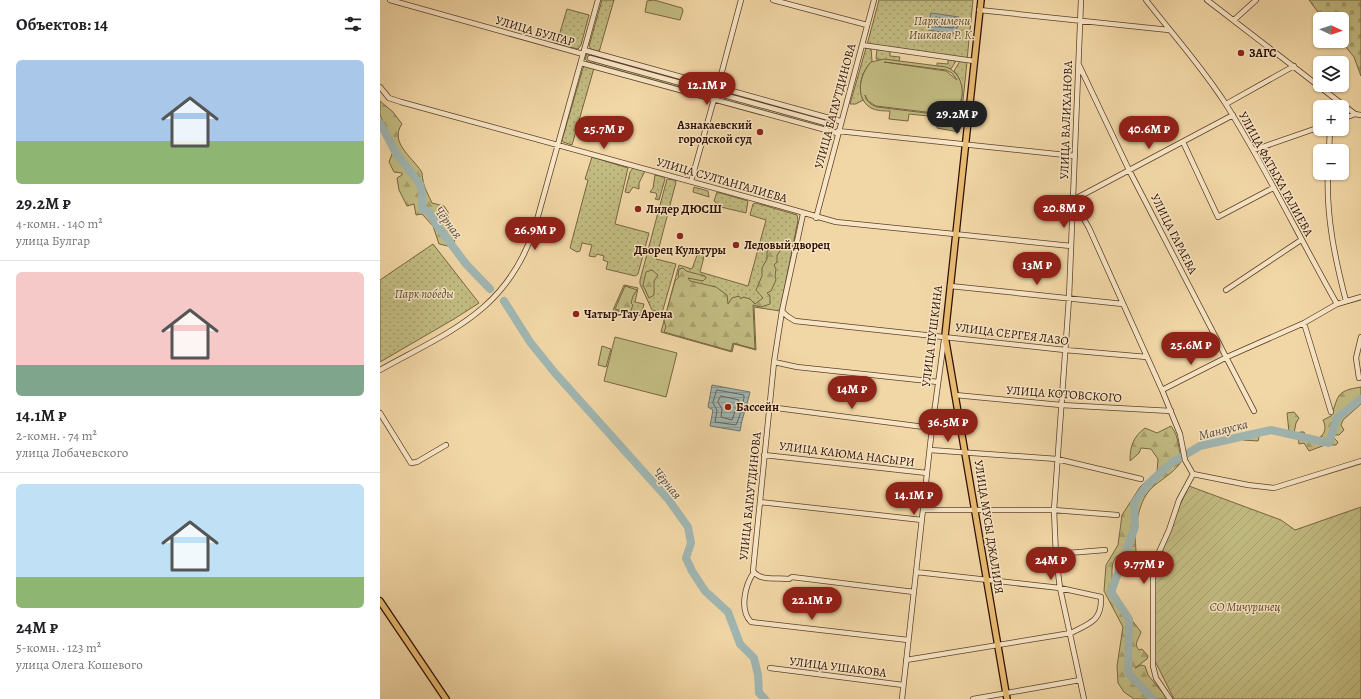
<!DOCTYPE html>
<html lang="ru">
<meta charset="utf-8">
<style>
:root{--surface:#fff;--page:#f6f6f6;--text:#202124;--muted:#757577;--line:#e0e0e0;--accent:#8f2418}
body{margin:0;font-family:Alegreya,serif;background:var(--page);color:var(--text);height:100vh;display:flex;flex-direction:column;font-size:15px;white-space:nowrap}
*{box-sizing:border-box;margin:0}
p{font-size:13px;color:var(--muted)}
.icon{flex:none;width:22px;height:22px;fill:none;stroke:currentColor;stroke-width:2;stroke-linecap:round;stroke-linejoin:round}
.map{position:relative;flex:1;overflow:hidden}
.side{display:flex;flex-direction:column;background:var(--surface);width:380px}
.side>*{flex:none}
.needle{width:26px;rotate:93deg}
.fabs{position:absolute;left:933px;top:12px;display:grid;gap:8px}
.fabs a{display:grid;place-items:center;width:36px;height:36px;border-radius:6px;background:var(--surface);box-shadow:0 1px 3px #0004;font-size:20px}
.price{position:absolute;translate:-50% -34px;padding:0 9px;border-radius:14px;background:var(--accent);color:#fff;font-size:13px;line-height:26px;filter:drop-shadow(0 1px 2px #0008)}
.price::after{content:'';position:absolute;left:50%;top:24px;width:12px;height:9px;margin-left:-6px;background:inherit;clip-path:polygon(0 0,100% 0,50% 100%)}
.price.on{background:#222;color:#fff}
ul{padding:0;list-style:none}
li{display:grid;align-content:center;gap:8px;height:212px;padding:0 16px}
li+li{border-top:1px solid var(--line)}
li span{display:grid;place-items:center;height:124px;border-radius:6px;color:#555}
li>.icon{margin-inline-start:auto}
span .icon{width:72px;height:72px;fill:#fffc;stroke-width:1}
li b{font-size:17px}
h2{display:flex;justify-content:space-between;align-items:center;height:48px;padding:0 16px;font-size:17px}
main{display:flex;flex:1;min-height:0}
.map>svg:first-child{display:block}
</style>
<main>
<section class="side">
<h2>Объектов: 14<svg class="icon" aria-label="filters" viewBox="0 0 24 24"><path d="M4 7h16M4 17h16"/><circle cx="9" cy="7" r="2"/><circle cx="15" cy="17" r="2"/></svg></h2>
<ul>
<li><span style="background:linear-gradient(#a9c7e8 65%,#8fb573 0)"><svg class="icon" aria-label="home" viewBox="0 0 24 24"><path d="M3 11l9-7 9 7M6 9v11h12V9"/></svg></span><div><b>29.2M ₽</b><p>4-комн. · 140 m²</p><p>улица Булгар</p></div></li>
<li><span style="background:linear-gradient(#f6c9c9 75%,#7fa58c 0)"><svg class="icon" aria-label="home" viewBox="0 0 24 24"><path d="M3 11l9-7 9 7M6 9v11h12V9"/></svg></span><div><b>14.1M ₽</b><p>2-комн. · 74 m²</p><p>улица Лобачевского</p></div></li>
<li><span style="background:linear-gradient(#bfe0f5 75%,#8fb573 0)"><svg class="icon" aria-label="home" viewBox="0 0 24 24"><path d="M3 11l9-7 9 7M6 9v11h12V9"/></svg></span><div><b>24M ₽</b><p>5-комн. · 123 m²</p><p>улица Олега Кошевого</p></div></li>
</ul>
</section>
<div class="map">
<svg width="981" height="699" viewBox="0 0 981 699">
<defs>
<pattern id="grass-dots" width="8" height="8" patternUnits="userSpaceOnUse"><rect width="8" height="8" fill="#c2bc82"/><path d="M2 2h.1M6 6h.1" fill="none" stroke="#a7a06e" stroke-width="1.8" stroke-linecap="round"/></pattern>
<pattern id="forest-firs" width="22" height="20" patternUnits="userSpaceOnUse"><rect width="22" height="20" fill="#c2bc82"/><path d="M5 1l3.5 6h-7zM16 11l3.5 6h-7z" fill="#a7a06e"/></pattern>
<pattern id="cemetery-stones" width="16" height="16" patternUnits="userSpaceOnUse"><rect width="16" height="16" fill="#c2bc82"/><path d="M2 7V4a2 2 0 0 1 4 0v3zM10 15v-3a2 2 0 0 1 4 0v3z" fill="#a7a06e"/></pattern>
<pattern id="garden-furrows" width="10" height="10" patternUnits="userSpaceOnUse"><rect width="10" height="10" fill="#c2bc82"/><path d="M-1 1l2-2M0 10L10 0M9 11l2-2" fill="none" stroke="#a7a06e"/></pattern>
<pattern id="water-rules" width="6" height="5" patternUnits="userSpaceOnUse"><rect width="6" height="5" fill="#a0b7b3"/><path d="M0 2.5h6" fill="none" stroke="#8a9c98"/></pattern>
</defs>
<rect width="100%" height="100%" fill="#f2d7a6"/>
<filter id="stains"><feTurbulence type="fractalNoise" baseFrequency=".005" numOctaves="4"/><feColorMatrix values="0 0 0 0 .2 0 0 0 0 .09 0 0 0 0 .02 0 0 0 .5 -.17"/></filter>
<radialGradient id="worn" r=".72"><stop offset=".6" stop-color="#630" stop-opacity="0"/><stop offset="1" stop-color="#630" stop-opacity=".3"/></radialGradient>
<!-- grass -->
<path fill="url(#grass-dots)" stroke="#776541" d="M222,0H234L219,52L211,49L209,46Z
M499,0H593L587,60L487,45Z
M187,9L209,15L201,45L198,49L174,43L175,39H178Z
M486,48H491L492,61C482,71 477,86 483,100L476,104H470Z
M497,49L510,51V56L520,57L519,61L496,59Z
M207,54H210L328,87L327,92L324,94L208,62L205,59Z
M568,59L576,61L571,69L557,66V63L568,64Z
M580,61L587,62L581,120L562,118C585,116 587,85 574,71Z
M205,66L214,68L192,145L183,142L182,140L203,68Z
M347,92L449,120V126L447,128L345,100V94Z
M212,157L248,168L235,224L269,233L258,274L255,276L226,269L228,262L223,260L224,256L217,254L215,257L209,256L212,245L202,243L200,251L197,252L190,248L208,180L205,179Z
M253,168L265,171L259,183V189L253,187L249,193L245,192L250,172Z
M275,175L284,177L285,179L279,200L275,199L277,196L276,193L270,192L273,188Z
M287,179L295,180L296,182L276,259L296,264L282,313L272,310L260,284V280Z
M314,187L328,191L329,197L313,192Z
M337,192L368,201L366,213L341,207L334,201Z
M376,203L417,215L418,220L400,311L374,307L376,350L354,344L352,352L281,332L299,265L312,269L320,247L326,249L320,272L368,286L386,220L370,215L373,204Z
M53,244L99,303L74,319L0,362V280Z
M244,285L258,288L255,302L264,304L261,316L233,310Z"/>
<!-- forest -->
<path fill="url(#forest-firs)" stroke="#776541" d="M0,101L13,112L22,124C9,142 32,157 41,171C43,174 42,177 43,180C44,188 49,196 52,203L64,206L68,212L69,227L76,237L73,244L68,246L59,244L53,226L42,214L36,215L34,204L27,206L19,190L17,178L22,175V173L14,172L9,162L15,146L0,115Z
M392,245H400L403,247L397,255V262L394,265L396,269L395,276L396,280L391,291L387,293L390,296V304L381,307L373,305L375,349L353,343L351,351L284,332L286,327L284,321L295,281L299,277L298,275L299,269L303,268L306,271L325,276L326,278L323,281L308,278L310,281L336,287L347,295L348,304L352,298L359,296L361,299L363,297L370,299L375,304L383,298L376,290L382,276V268L387,259V252Z
M272,270L278,275L274,281V295L269,298L263,285L266,272Z
M245,286L257,290L253,296L251,303L253,305L250,313L235,309Z
M981,387V404L963,420L961,425L964,430L959,435H954V438L958,442L956,445H945L929,451L924,443L919,444L918,437L909,432L907,413L914,412L919,418L916,423L914,433L917,435L920,432H924L925,435L937,439C945,435 947,428 943,420L951,416C959,396 955,391 981,387Z
M791,426C800,438 797,446 802,460C797,470 784,478 775,485C760,497 757,518 755,536C755,541 756,546 756,551L750,558L747,556H737C732,562 732,567 732,574C732,598 747,613 761,632C759,639 753,644 759,650L762,649L768,656L767,659L755,668L761,665L765,666L768,675L788,699H754L744,692L738,683L737,666L743,627L724,591L726,565L738,545L742,515L760,487L777,472L778,459L771,449L761,448L759,453L750,461C750,446 753,437 765,428L777,433Z
M871,433L878,435L879,438L878,441L863,440L864,436Z"/>
<!-- cemetery -->
<path fill="url(#cemetery-stones)" stroke="#776541" d="M929,0H981V76L974,57L961,41L962,19H943Z"/>
<!-- garden -->
<path fill="url(#garden-furrows)" stroke="#776541" d="M809,486L901,520L915,530L981,507V699H794L775,661L771,566Z"/>
<!-- pitch -->
<path fill="#c2bc82" stroke="#776541" fill-rule="evenodd" d="M274,0L302,8L303,11L300,20L265,12L267,1Z
M504,59L566,67C589,75 587,113 563,118L581,121L579,132L557,128L558,117L529,114L528,121L509,119L510,111C504,111 497,111 491,108C474,98 480,74 491,62ZM504,62L566,70L572,73L577,80L566,71ZM485,95L488,101L496,106L562,114L572,111L562,115L497,107C491,105 486,101 485,95Z
M235,337L297,353L286,397L224,381Z
M222,346L231,349L226,367L218,365Z"/>
<!-- water -->
<path fill="url(#water-rules)" stroke="#72736b" d="M551,13L579,17L576,34L548,30Z
M332,385L370,392C367,406 362,417 360,431L330,426L333,410L328,407Z"/>
<g fill="none" stroke-linecap="round" stroke-linejoin="round">
<!-- shore -->
<path stroke="#66625a" stroke-width="1" d="M556,17L573,20V28L554,26V19Z
M337,390L364,395C364,404 359,418 356,425L335,422L337,410L333,403Z
M341,396L359,400L352,420L341,417L342,409L338,402Z"/>
<!-- river -->
<path stroke="#a0b7b3" stroke-width="8" d="M0,123L16,153L40,184L42,193V208L50,213L56,224L86,264L110,289
M124,301L150,342L175,373L288,499L308,527L311,543L306,558L312,571L325,591L348,612L360,644L374,658L378,675L379,693L385,699
M773,699L748,673L749,619L731,592L755,527L754,503L768,484L791,463L820,446L891,430L949,443L957,418L981,399"/>
<!-- minor casing -->
<g stroke="#5e402a" stroke-width="6">
<path id="minor" d="M10,0L203,54
M393,0L487,25
M701,0L689,298L674,510L676,557L680,588L704,699
M766,0C793,35 823,68 847,106C887,170 920,239 957,304
M827,0L975,114
M599,10L789,30
M854,20L876,0
M482,45L594,61
M204,50L460,121
M210,58L449,124
M201,63L457,133
M699,65L749,170L874,411
M0,87L9,98L21,102L400,206L456,222L691,246
M337,90L361,0
M846,104L914,66
M962,119L975,114L981,115
M458,131L695,156
M803,142L838,217L893,188
M874,150L940,127
M949,151L950,129
M948,173C946,216 955,259 966,301
M312,178L334,99
M423,214L402,311L394,362L373,571C381,582 397,577 409,579L412,577L534,592
M436,218L494,0
M570,286L743,304
M846,290L921,240
M402,311L407,316L415,321L685,350L767,357
M924,323L951,412
M394,362L417,367L558,382
M0,370C72,330 127,311 155,227L218,0
M979,378L976,358L981,337
M782,390L847,357L924,323L957,304L981,297
M575,395L681,405L791,411
M389,407L552,428
M0,413L31,463L37,462L66,445
M550,450L677,459L761,479
M384,455L547,473
M813,474L805,460L800,434L782,390L709,228L693,200L853,115
M813,474L868,485L894,488L981,461
M380,502L542,520
M543,510H674L737,515
M676,554L725,550
M374,572C365,585 359,610 371,622L528,640
M526,660L691,633C710,623 722,621 721,597L680,588L536,572
M390,668L523,685
M522,699L552,428L564,340
M593,699L700,680
M790,699L776,678L773,666V571L775,561L789,530L799,500L813,474"/>
</g>
<!-- major casing -->
<g stroke="#2c0e00" stroke-width="8">
<path id="major" d="M601,0L565,336L627,699
M0,601L66,699"/>
</g>
<!-- minor -->
<use href="#minor" stroke="#f7e5c5" stroke-width="4.5"/>
<!-- major -->
<use href="#major" stroke="#e9bc73" stroke-width="5.5"/>
</g>
<!-- markers -->
<g fill="#8f2418" stroke="#f7e5c5" stroke-width="1.5">
<circle cx="861" cy="53" r="4"/>
<circle cx="380" cy="132" r="4"/>
<circle cx="258" cy="209" r="4"/>
<circle cx="300" cy="236" r="4"/>
<circle cx="356" cy="245" r="4"/>
<circle cx="196" cy="314" r="4"/>
<circle cx="348" cy="407" r="4"/>
</g>
<g text-anchor="middle" stroke-width="3" stroke-linejoin="round" paint-order="stroke">
<!-- park labels -->
<g font-size="12" font-style="italic" fill="#604b2e" stroke="#f7e5c5">
<text x="562" y="25">Парк имени<tspan x="562" dy="14">Ишкаева Р. К.</tspan></text>
<text x="44" y="298">Парк победы</text>
<text x="865" y="611">СО Мичуринец</text>
</g>
<!-- street labels -->
<g font-size="12" fill="#2c0e00" stroke="#f7e5c5">
<text transform="translate(155 31) rotate(16)" y="4">УЛИЦА БУЛГАР</text>
<text transform="translate(455 106) rotate(-75)" y="4">УЛИЦА БАГАУТДИНОВА</text>
<text transform="translate(686 120) rotate(-88)" y="4">УЛИЦА ВАЛИХАНОВА</text>
<text transform="translate(896 174) rotate(61)" y="4">УЛИЦА ФАТЫХА ГАЛИЕВА</text>
<text transform="translate(342 180) rotate(16)" y="4">УЛИЦА СУЛТАНГАЛИЕВА</text>
<text transform="translate(794 234) rotate(63)" y="4">УЛИЦА ГАРАЕВА</text>
<text transform="translate(632 334) rotate(7)" y="4">УЛИЦА СЕРГЕЯ ЛАЗО</text>
<text transform="translate(552 336) rotate(-83)" y="4">УЛИЦА ПУШКИНА</text>
<text transform="translate(684 394) rotate(4)" y="4">УЛИЦА КОТОВСКОГО</text>
<text transform="translate(467 454) rotate(7)" y="4">УЛИЦА КАЮМА НАСЫРИ</text>
<text transform="translate(370 496) rotate(-84)" y="4">УЛИЦА БАГАУТДИНОВА</text>
<text transform="translate(609 527) rotate(81)" y="4">УЛИЦА МУСЫ ДЖАЛИЛЯ</text>
<text transform="translate(458 667) rotate(7)" y="4">УЛИЦА УШАКОВА</text>
</g>
<!-- poi labels -->
<g font-size="12" font-weight="bold" fill="#2c0e00" stroke="#f7e5c5" text-anchor="start">
<text x="869" y="57">ЗАГС</text>
<text x="372" y="129" text-anchor="end">Азнакаевский<tspan x="372" dy="14">городской суд</tspan></text>
<text x="266" y="213">Лидер ДЮСШ</text>
<text x="364" y="249">Ледовый дворец</text>
<text x="300" y="254" text-anchor="middle">Дворец Культуры</text>
<text x="204" y="318">Чатыр-Тау Арена</text>
<text x="356" y="411">Бассейн</text>
</g>
<!-- water labels -->
<g font-size="13" font-style="italic" fill="#55493f" stroke="#f7e5c5">
<text transform="translate(69 222) rotate(53)" y="5">Чёрная</text>
<text transform="translate(843 429) rotate(-14)" y="5">Маняуска</text>
<text transform="translate(288 483) rotate(50)" y="5">Чёрная</text>
</g>
</g>
<rect width="100%" height="100%" filter="url(#stains)"/>
<rect width="100%" height="100%" fill="url(#worn)"/>
</svg>
<div class="fabs">
<a><svg class="needle" viewBox="-14 -14 28 28"><path d="M0-13l5 13h-10z" fill="#e53935"/><path d="M0 13l5-13h-10z" fill="#757577"/></svg></a>
<a><svg class="icon" aria-label="layers" viewBox="0 0 24 24"><path d="M12 4l9 5-9 5-9-5zM3 14l9 5 9-5"/></svg></a>
<a>+</a>
<a>−</a>
</div>
<b class="price" style="left:327px;top:106px">12.1M ₽</b>
<b class="price on" style="left:577px;top:135px">29.2M ₽</b>
<b class="price" style="left:224px;top:150px">25.7M ₽</b>
<b class="price" style="left:769px;top:150px">40.6M ₽</b>
<b class="price" style="left:684px;top:229px">20.8M ₽</b>
<b class="price" style="left:155px;top:251px">26.9M ₽</b>
<b class="price" style="left:657px;top:286px">13M ₽</b>
<b class="price" style="left:811px;top:366px">25.6M ₽</b>
<b class="price" style="left:472px;top:410px">14M ₽</b>
<b class="price" style="left:568px;top:443px">36.5M ₽</b>
<b class="price" style="left:534px;top:516px">14.1M ₽</b>
<b class="price" style="left:671px;top:581px">24M ₽</b>
<b class="price" style="left:764px;top:585px">9.77M ₽</b>
<b class="price" style="left:432px;top:621px">22.1M ₽</b>
</div>
</main>
